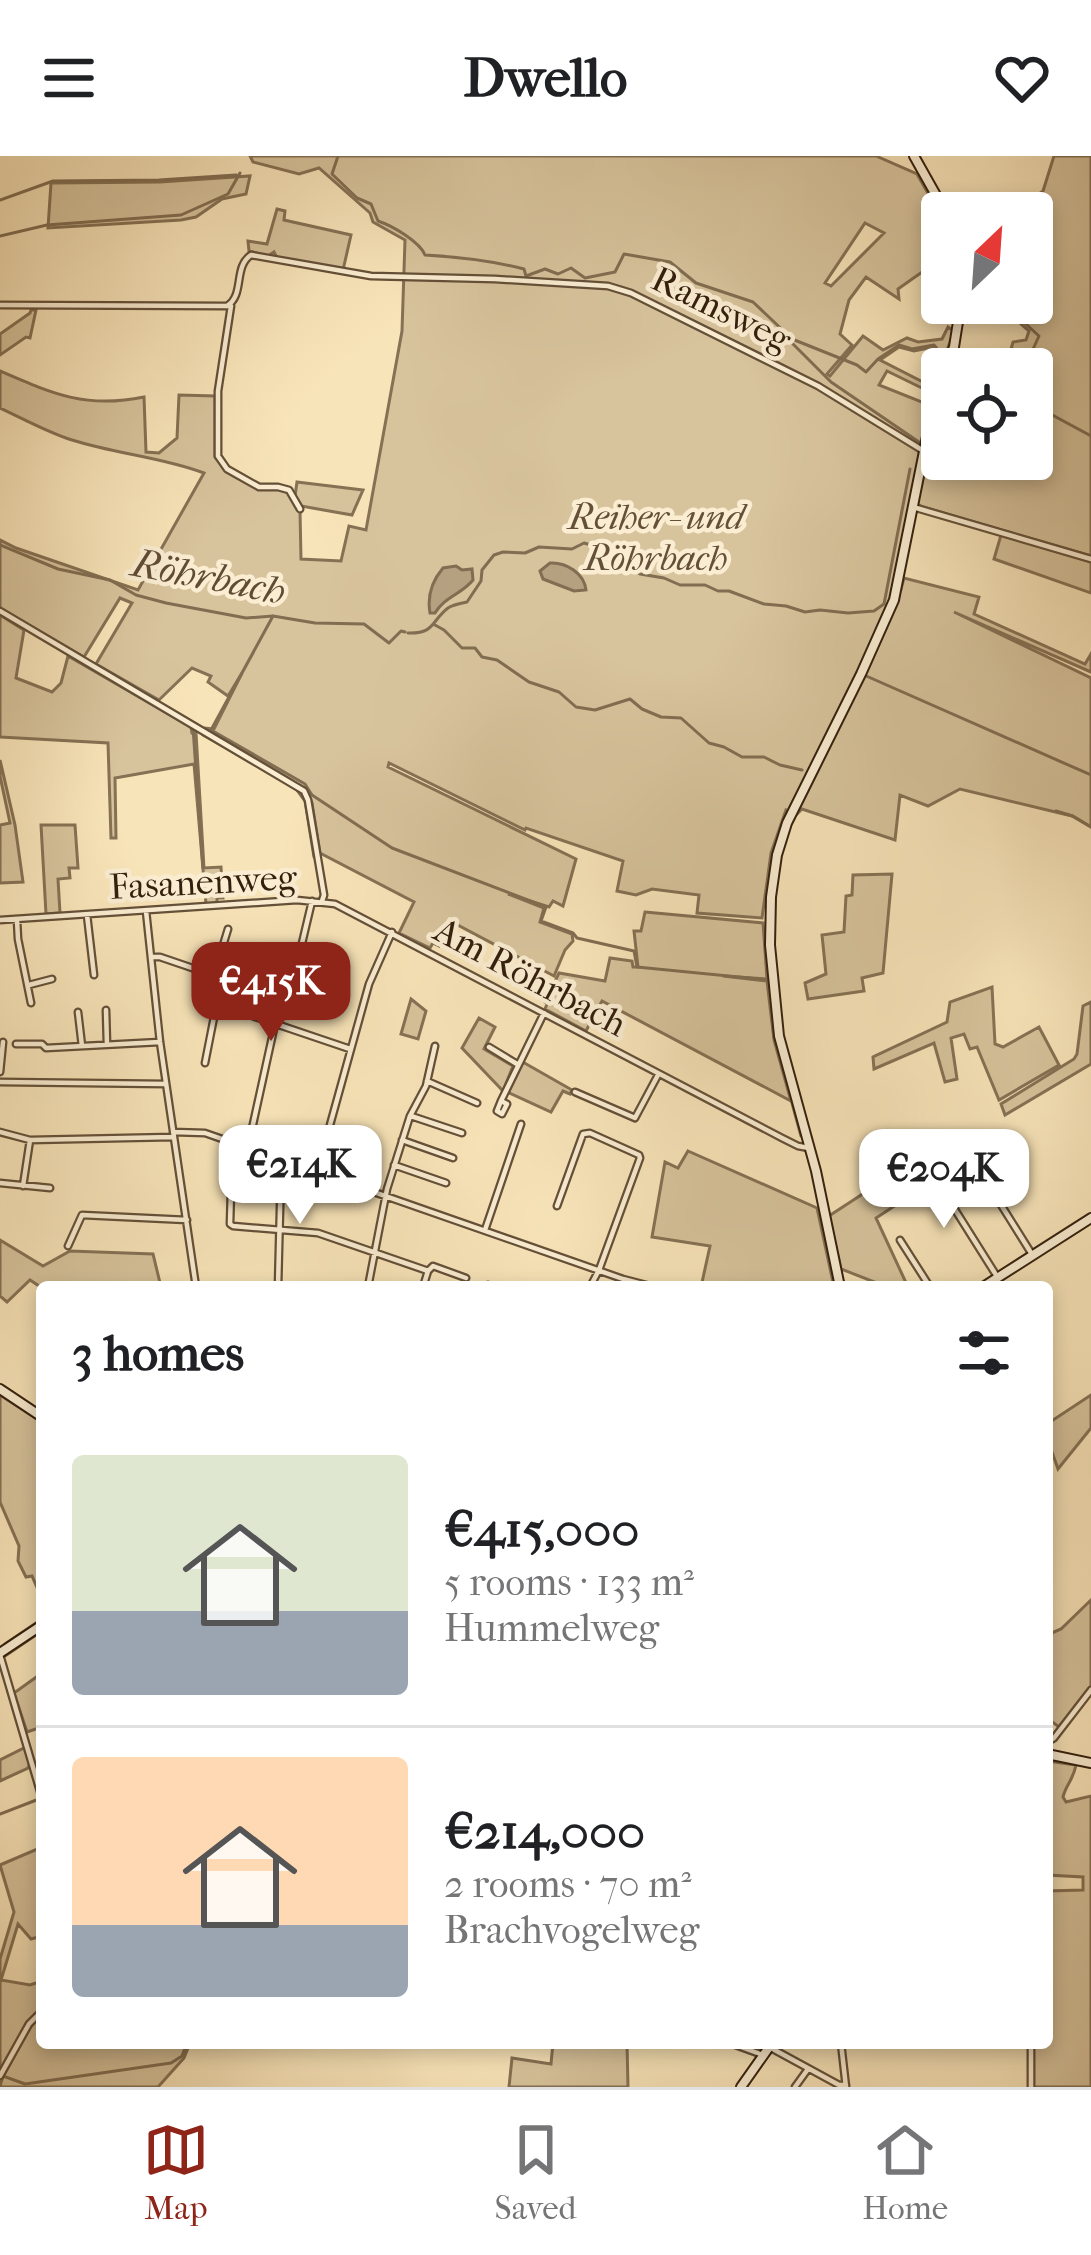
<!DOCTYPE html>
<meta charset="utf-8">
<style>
:root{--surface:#fff;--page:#f2f2f2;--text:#202124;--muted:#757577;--line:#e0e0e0;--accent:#8f2418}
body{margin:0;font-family:"IM FELL French Canon",serif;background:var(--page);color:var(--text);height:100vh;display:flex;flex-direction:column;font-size:45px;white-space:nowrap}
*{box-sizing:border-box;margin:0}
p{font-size:39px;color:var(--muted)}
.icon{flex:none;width:66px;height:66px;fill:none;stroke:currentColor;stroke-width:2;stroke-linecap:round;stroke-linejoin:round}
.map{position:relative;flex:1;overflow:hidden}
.sheet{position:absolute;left:36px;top:1125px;width:1017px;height:768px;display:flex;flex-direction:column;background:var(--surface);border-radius:12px;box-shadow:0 6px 18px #0003}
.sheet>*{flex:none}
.needle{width:78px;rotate:25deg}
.buttons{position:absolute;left:921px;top:36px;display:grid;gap:24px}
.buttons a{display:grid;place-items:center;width:132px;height:132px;border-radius:12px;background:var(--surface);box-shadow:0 6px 18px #0003;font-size:60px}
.price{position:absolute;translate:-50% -102px;padding:0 27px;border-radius:24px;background:#fff;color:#222;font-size:39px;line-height:78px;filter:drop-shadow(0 3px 6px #0008)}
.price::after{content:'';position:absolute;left:50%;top:72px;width:36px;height:27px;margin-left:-18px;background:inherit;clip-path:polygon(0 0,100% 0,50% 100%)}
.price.on{background:var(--accent);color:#fff}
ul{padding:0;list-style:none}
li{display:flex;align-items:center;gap:36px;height:300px;padding:0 36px}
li+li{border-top:3px solid var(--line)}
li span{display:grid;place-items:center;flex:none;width:336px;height:240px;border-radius:12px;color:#555}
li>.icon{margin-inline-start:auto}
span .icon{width:144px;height:144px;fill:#fffc;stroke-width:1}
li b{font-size:51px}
h2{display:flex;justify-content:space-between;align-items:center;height:144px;padding:0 36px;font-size:51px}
header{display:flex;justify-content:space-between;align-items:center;height:156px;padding:0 36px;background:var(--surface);font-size:54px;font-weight:800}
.tab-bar{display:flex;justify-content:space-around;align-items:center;height:168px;border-top:3px solid var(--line);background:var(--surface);font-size:33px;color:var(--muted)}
.tab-bar a{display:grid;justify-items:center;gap:6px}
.tab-bar .on{color:var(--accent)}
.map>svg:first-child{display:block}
</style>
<header><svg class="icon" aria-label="menu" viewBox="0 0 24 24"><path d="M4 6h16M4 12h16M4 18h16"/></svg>Dwello<svg class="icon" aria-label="heart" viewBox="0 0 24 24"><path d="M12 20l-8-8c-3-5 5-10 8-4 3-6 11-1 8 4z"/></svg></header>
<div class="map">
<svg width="1091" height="1931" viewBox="0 0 1091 1931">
<rect width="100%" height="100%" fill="#f8e4b9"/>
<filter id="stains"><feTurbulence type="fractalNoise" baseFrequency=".00167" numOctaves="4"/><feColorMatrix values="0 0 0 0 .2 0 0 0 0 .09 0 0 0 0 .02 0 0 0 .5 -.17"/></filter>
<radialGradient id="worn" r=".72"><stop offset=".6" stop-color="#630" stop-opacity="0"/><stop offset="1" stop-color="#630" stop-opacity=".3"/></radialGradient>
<!-- green -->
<path fill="#d7c39c" stroke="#857154" stroke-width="3" fill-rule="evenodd" d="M250,0H876L917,18L942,62V102L898,133L899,143L866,121L849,144L840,178L852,189L827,218L830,220L863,180L883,194L907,182L918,186L942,183L948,171L954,175L934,230L935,253L942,229V303H1032V213H949L952,203L1008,204L1013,186L1026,184L1029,175L997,147H1020L1034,160L1041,141L1032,129V57H1013L1043,35L1054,0H1091V400L923,351L911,345L893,429L901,433L904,422L979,441L974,458L1085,508L1091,498V516L954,456L1091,522V671L1072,660L960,633L928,650L900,639L895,684L802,653L797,658L786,654L771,697L762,762L697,757L699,739L652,733L636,739L617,735L623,705L526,672L525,674L389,607L388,611L576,703L563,750L553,745L549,751L508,738L544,752L540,766L572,778L573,785L565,794L554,820L452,766L439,790L433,787L430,792L399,777L414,746L320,697L312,647L306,633L204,572L214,573L242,517L228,540L208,526L211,520L192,512L159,544L96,508L132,447L120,442L84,501L0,452V384L16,392L138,434L204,317C162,301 116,298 72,284C47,276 24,263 0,252V215C53,238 86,253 144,241L146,296L159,297L177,282L179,239L215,240V301L226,314L258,333L278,332L292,339L300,355L301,403L341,405L349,370L366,374L402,175L405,84L373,66L370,57L319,12L299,18L253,6ZM865,67L884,77L831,130L825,127ZM899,191L914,195L934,191L942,203L934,220L925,227L880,204ZM887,215L926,234L924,247L879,229Z
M250,20L246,38L222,43L196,61L181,64L48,72L51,27L160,26Z
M277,53L285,55L284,64L351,79L343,114L277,102L274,96L268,100L249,95L248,85L267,88Z
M31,154H36L30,182L26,181L0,199V178L30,157Z
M297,326L363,334L352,359L301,350L295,340Z
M1001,379L1091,406V437L994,403Z
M0,459L24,474L16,522L52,536L61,527L68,500L191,571L192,577H196L204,712L221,711L223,742H217V747L206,748L194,608L115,622L116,682H111L108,587L0,581Z
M0,604L15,669L23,726L0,727V669L10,667L0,620Z
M41,669H75L78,712H69L70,722L58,723L60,757L46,758Z
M892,718L883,817L862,822L864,835L808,843L805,827L826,818L822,779L844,776L846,740L852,739L853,719Z
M645,756L763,767L767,823L723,820L767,825L774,884L791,945L602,845L586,875L545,853L547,848L545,846L559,817L605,825L610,802L632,805L633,811H638L634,775H641Z
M230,804L250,810L247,832L221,823L226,807Z
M992,831L995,888L1003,891L1039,871L1059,909L999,944L977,891L970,893L964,878L951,882L957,923L945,926L934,887L874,913L873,901L947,866L950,846Z
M411,843L426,855L418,883L401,878Z
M1091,846V908L1005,959L1001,948L1074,903L1077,898L1083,850Z
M479,862L495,871L484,893L513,910L503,935L462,892Z
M521,905L572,934L570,938L563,935L551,956L507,936Z
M688,995L817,1052L834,1131H701L710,1090L652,1081L665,1006L678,1012Z
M887,1022L902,1045L876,1062L908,1131H887L841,1113L829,1060Z
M0,1084L43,1110L70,1095L153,1098L161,1131L42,1132L30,1124L7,1146L0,1140Z
M0,1239L42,1266V1443L32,1420L26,1421L18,1405L19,1390L0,1346Z
M1091,1239V1272L1058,1313L1047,1282V1268Z
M1091,1444V1530L1059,1571L1047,1562V1479L1061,1473Z
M42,1517V1571L27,1576L14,1537Z
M26,1591L30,1608L28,1612L0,1625V1604Z
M1047,1605L1076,1609C1073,1625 1066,1628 1063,1641L1066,1646L1091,1640V1931H1033V1887H1047V1735L1083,1734V1721L1047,1719Z
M42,1691V1780L31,1783L18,1768L1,1824L30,1829L42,1825V1853L28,1867L0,1915V1803L14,1756L0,1709Z
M42,1857V1887H190L184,1902L158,1931H0C3,1914 29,1870 42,1857Z
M553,1887H627L628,1931H509L512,1902L551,1908Z"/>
<!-- water -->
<path fill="#b5a17f" stroke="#816d51" stroke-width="3" d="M550,407C566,406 584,417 586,434L574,435L543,423L540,415Z
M456,410L462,414L472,413L473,424C462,438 444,441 435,457H430C427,440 432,425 443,412Z"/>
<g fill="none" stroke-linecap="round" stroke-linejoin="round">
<!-- stream -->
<path stroke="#816d51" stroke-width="3" d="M338,0L332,18L357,42L371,48L378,65C393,70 420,86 425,99C460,101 493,105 524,113L526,120L545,113L558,118L571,112L585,122L615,116L624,98L670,106L696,127L753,146L792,183L857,209L866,216L878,203L899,189L912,193L934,189L944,201
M0,44L53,25L159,24L236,19
M0,80L47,69L181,59L228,38L240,17
M1003,147L1039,180L1024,213
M792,183L791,186L831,226L919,286
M1032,248L1091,280
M0,389L58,413L110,424L136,439L166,447L246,462L273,460L315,467L364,468L389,487L401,475L405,476
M273,460L211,574L305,628L312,639L392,692L546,751L541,765L573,777L577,782L634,795L637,811L768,824L774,881L801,980
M435,469L444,474L462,492H475L482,501L497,504L529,526L559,536L576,551L595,554L630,543L642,553L661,561L681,562L709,587L724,591L742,601H764L780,609L802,614
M408,477C435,478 431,465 448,452C452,449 462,447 467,446L481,425L482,414L494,399L503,396L525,397L539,391L572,393L584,387L591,389L640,418L664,422L680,429H705L718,435H729L764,448L786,450L805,456L820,454L848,457L874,455L884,448L910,313
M864,519L1091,619
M193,572L203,712
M203,579L253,607
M297,634L305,645L314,701
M1056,655L1073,660L1091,671
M1066,1083L1091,1067
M5,1488L42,1463
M5,1500L42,1475
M0,1658L39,1643
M0,1919L25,1928L171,1907L182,1900L187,1887"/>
<!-- street casing -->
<g stroke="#645038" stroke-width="9">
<path id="street" d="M0,149L227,150C245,139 233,111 251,99L371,120L495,123L608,130L631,137L818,230L922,294
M231,150L218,235V300L227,313L259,331H278L289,334L300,353
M913,351L1091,403
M0,455L304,635L308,644L324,739L322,745
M146,755L160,886L196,1131
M87,759L94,819
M0,764L297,744L335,748L782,982L798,990L809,992
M17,764L18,783L31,847
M221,796L228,773
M151,801H160L210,818L215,816L222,798L316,830
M294,821L312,745
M29,829L52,823
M106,854L107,889
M78,856L82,890
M16,888H42L46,892L160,886
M489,891L517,908
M205,907L216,851L220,849L350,893
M0,916L3,886
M427,925L477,947
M0,926L166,928
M575,936L635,962L658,919
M501,945L544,857
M501,945L507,948L502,958L497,955Z
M411,960L462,977
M0,976L30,984L173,981
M173,976L205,977L623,1123L654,1131
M960,983L1033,1100
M402,984L453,1002
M248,991L275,868
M925,1006L998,1122
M394,1009L446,1027
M317,1016L369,828L392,776
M0,1027L50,1032
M23,1030L30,984
M231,1034L230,1068L233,1070L318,1077L428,1115L433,1110L466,1122
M557,1050L583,978L590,977L639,999L640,1002L599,1114L590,1131
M485,1074L521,968
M900,1084L930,1131
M68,1090L82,1059L187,1064
M488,1129L492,1131
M278,1131L281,1015L284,1005
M322,1131L323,1130
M368,1131L387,1033L410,960L426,930L435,890
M423,1131L428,1115
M0,1499L42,1642
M1047,1586L1054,1582L1091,1534
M730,1887L763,1899
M841,1887L846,1931
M771,1892L839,1929H846
M0,1920L29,1868L42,1855
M795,1931L808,1913
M1031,1931V1887"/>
</g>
<!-- secondary casing -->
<g stroke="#331f0d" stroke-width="12">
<path id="secondary" d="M914,0L946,57
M945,213L954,191L961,147
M840,1131L816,1015L779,880L770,789L771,741L777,699L787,667L861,518L894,444L937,231L942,220
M983,1131L1091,1062
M0,1233L42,1261
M0,1497L42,1469
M1047,1598L1091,1607
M741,1931L772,1887"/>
</g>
<!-- street -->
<use href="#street" stroke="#faedd2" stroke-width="4.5"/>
<!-- secondary -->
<use href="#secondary" stroke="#faedd2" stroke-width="8"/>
</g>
<g text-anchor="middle" stroke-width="9" stroke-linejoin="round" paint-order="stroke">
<!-- street labels -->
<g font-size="36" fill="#331f0d" stroke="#faedd2">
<text transform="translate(722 152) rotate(26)" y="13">Ramsweg</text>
<text transform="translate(203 725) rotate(-3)" y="13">Fasanenweg</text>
<text transform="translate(531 820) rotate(28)" y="13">Am Röhrbach</text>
</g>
<!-- park labels -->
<g font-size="36" font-style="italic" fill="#645038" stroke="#faedd2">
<text x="656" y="373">Reiher- und<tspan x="656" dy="41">Röhrbach</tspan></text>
</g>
<!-- water labels -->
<g font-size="39" font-style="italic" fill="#604c35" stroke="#faedd2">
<text transform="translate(209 420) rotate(11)" y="14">Röhrbach</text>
</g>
</g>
<rect width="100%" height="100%" filter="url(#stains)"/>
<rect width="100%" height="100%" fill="url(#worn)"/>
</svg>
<div class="buttons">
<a><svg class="needle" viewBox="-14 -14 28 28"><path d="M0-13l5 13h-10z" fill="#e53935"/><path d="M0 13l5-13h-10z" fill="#757577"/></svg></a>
<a><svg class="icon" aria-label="locate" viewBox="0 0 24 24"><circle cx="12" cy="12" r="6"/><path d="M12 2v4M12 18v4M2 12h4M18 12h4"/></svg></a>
</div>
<b class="price on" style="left:271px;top:888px">€415K</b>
<b class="price" style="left:300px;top:1071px">€214K</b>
<b class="price" style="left:944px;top:1075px">€204K</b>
<section class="sheet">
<h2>3 homes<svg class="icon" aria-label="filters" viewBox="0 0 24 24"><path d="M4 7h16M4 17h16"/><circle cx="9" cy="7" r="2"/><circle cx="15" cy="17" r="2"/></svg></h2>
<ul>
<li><span style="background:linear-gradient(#dfe7d0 65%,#9aa5b1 0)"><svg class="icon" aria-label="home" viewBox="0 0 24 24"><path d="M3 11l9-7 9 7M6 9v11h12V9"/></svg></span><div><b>€415,000</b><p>5 rooms · 133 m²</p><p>Hummelweg</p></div></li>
<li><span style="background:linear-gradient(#ffd9b3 70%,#9aa5b1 0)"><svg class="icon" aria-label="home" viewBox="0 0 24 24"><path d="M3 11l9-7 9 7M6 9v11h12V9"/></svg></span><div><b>€214,000</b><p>2 rooms · 70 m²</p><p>Brachvogelweg</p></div></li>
</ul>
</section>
</div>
<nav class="tab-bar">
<a class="on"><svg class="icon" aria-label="map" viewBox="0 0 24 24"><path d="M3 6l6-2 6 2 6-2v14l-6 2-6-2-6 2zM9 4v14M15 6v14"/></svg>Map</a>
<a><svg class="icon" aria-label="saved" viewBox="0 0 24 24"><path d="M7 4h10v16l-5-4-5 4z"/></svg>Saved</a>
<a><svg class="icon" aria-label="home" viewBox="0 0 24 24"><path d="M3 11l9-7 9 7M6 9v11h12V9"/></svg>Home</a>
</nav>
